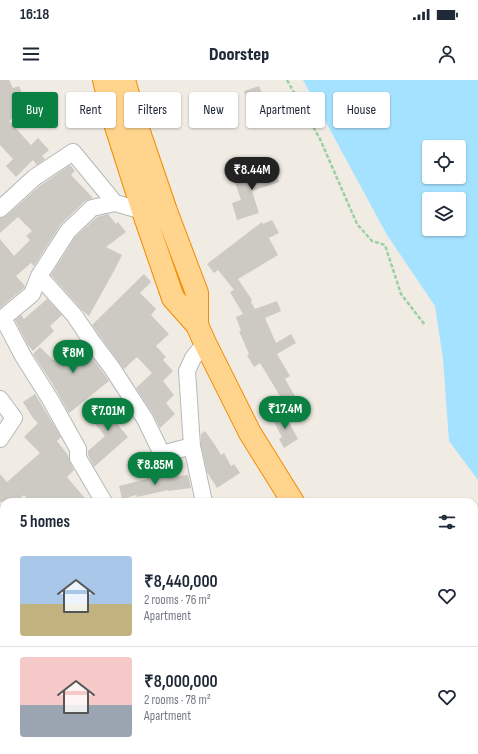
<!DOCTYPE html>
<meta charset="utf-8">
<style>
:root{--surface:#fff;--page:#f2f2f3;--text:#1f2937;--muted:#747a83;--line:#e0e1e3;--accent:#0b8043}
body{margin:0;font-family:"Sofia Sans Condensed",sans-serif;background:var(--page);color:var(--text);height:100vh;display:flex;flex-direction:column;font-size:15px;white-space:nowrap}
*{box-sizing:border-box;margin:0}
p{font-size:13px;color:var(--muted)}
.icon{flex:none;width:22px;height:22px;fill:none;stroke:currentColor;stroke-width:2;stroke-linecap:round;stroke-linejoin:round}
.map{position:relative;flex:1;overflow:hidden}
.panel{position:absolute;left:0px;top:418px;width:478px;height:256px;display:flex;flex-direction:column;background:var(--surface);border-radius:12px 12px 0 0;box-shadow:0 1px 3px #0004}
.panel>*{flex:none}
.hud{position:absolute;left:12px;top:12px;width:454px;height:36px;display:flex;gap:8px}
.buttons{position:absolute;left:422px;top:60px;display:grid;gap:8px}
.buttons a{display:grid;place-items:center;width:44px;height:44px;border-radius:4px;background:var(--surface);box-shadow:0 1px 3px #0004;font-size:20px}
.price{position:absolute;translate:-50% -34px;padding:0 9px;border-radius:14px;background:var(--accent);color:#fff;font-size:13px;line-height:26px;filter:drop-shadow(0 1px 2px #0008)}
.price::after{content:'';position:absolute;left:50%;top:24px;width:12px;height:9px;margin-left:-6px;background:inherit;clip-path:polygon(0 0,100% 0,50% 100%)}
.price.on{background:#222;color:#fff}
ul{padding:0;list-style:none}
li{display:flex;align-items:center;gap:12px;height:100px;padding:0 20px}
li+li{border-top:1px solid var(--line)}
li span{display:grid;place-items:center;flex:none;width:112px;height:80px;border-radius:4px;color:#555}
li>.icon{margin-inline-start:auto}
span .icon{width:48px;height:48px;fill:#fffc;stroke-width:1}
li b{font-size:17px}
h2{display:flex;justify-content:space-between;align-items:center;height:48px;padding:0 20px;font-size:17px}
.pill{padding:0 14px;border-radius:4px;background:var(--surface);box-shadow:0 1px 3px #0004;font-size:14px;line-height:36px}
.pill.on{background:var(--accent);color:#fff}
.status{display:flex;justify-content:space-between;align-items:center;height:28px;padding:0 20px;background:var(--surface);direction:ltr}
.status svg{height:11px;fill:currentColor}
header{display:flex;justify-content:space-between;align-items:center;height:52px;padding:0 20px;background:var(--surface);font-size:18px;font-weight:800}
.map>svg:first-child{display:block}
</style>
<div class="status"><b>16:18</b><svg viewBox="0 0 49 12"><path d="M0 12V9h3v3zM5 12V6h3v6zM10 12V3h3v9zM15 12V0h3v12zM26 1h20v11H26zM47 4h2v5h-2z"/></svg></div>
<header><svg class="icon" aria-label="menu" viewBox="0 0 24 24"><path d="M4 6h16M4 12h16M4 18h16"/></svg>Doorstep<svg class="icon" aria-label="person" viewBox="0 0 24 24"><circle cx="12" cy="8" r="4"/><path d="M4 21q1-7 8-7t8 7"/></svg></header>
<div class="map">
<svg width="478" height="674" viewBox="0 0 478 674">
<rect width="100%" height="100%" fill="#f0ece4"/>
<!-- water -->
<path fill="#a5e2ff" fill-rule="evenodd" d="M303,0H478V400L449,361L443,279L435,226L387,155ZM429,67H459V97H429ZM429,119H459V149H429Z"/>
<!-- building -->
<path fill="#cdc9c3" d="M0,0H9L13,8L19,6L23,15L19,17L26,27L9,41L31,65L38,58L49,70L42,76L45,79L37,85L33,80L16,97L6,86L13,79L0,65Z
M259,6L271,37L256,42L244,11Z
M70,85L75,91L71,95L93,118L85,121L61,144L34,186L31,183L16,196L25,206L24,208L0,228V159L14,176L30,160L26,156L32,151L18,137L0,153V138L6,136L41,105Z
M274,86L279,102L252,111L259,133L237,140L232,123L241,120L234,99Z
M108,134L116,144L118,142L126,152L106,167L122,175L115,189L89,236L83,231L51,195L75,157L97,137Z
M272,140L279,153L269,158L278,175L238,199L252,220L251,222L255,229L277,221L281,231L265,238L276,263L291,254L296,263L277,274L290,296L285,299L299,323L288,330L274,306L260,283L254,287L247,275L249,274L239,251H241L236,237L243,234L230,212L234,210L218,190L214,193L207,184L262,142L263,144Z
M144,194L151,202L140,213L156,229L151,235L169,254L156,266L166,277L163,280L173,291L163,301L174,315L166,323L175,334L160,348L153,334L136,308L152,293L137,277L124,289L92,245Z
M47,219L62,235L50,246L54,251L33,271L28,265L15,240L21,235L24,239Z
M79,259L109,301L69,333L52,303L33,274L40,267L53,280Z
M35,314L61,357L57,361L68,375L70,382L74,390L67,397L88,422H30L24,415L16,422H0V394L7,402L40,373L24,357L38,343L33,338L23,322Z
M119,317L127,329L114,340L128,357L94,387L88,375V371L105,356L92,340Z
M284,333L298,359L284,368L279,359L282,357L272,339Z
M205,351L215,365L221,375L224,373L231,386L234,384L240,393L217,408L207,392L201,365V354Z
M163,395V398L188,395L191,408L168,411V410L137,417L136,415L122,419L119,406L147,399V398Z"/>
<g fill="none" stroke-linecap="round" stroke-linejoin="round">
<!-- street casing -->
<g stroke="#b5b8bc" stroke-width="18">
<path id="street" d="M0,129L35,97L73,72L115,123L143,131
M39,196L74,235L91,260L112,288L145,339L162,374L192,366
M0,319L14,338L0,359
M104,422L78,378V369L50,319L23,276L3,238L32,214L39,196L68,151L92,128L115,123
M204,422L192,366L187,291L193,278L205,263
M0,498L4,500"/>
</g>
<!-- highway casing -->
<g stroke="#f48b00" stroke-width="24">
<path id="highway" d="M104,0L113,37L143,131L173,218L197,245L205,263L250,353L293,422
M124,0L138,49L166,131L197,213V245
M447,670L449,674"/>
</g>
<!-- path -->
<path stroke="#9ad0a2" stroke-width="2.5" stroke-dasharray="4 2" stroke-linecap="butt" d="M287,0L320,59L357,144L372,161L385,165L401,214L425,245"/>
<!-- street -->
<use href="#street" stroke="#fff" stroke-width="16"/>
<!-- highway -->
<use href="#highway" stroke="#ffd48c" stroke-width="22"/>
</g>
</svg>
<div class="buttons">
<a><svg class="icon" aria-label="locate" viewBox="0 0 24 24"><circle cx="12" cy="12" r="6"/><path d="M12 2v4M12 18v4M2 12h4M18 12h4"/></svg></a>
<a><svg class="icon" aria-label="layers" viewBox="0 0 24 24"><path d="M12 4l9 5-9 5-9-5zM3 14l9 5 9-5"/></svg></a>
</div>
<b class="price on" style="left:252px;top:111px">₹8.44M</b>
<b class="price" style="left:73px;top:294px">₹8M</b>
<b class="price" style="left:285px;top:350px">₹17.4M</b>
<b class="price" style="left:108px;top:352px">₹7.01M</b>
<b class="price" style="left:155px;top:406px">₹8.85M</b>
<div class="hud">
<a class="pill on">Buy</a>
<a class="pill">Rent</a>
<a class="pill">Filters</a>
<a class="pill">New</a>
<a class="pill">Apartment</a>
<a class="pill">House</a>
</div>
<section class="panel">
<h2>5 homes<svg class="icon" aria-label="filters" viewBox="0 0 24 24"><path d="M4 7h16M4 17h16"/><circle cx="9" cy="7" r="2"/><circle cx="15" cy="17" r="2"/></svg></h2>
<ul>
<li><span style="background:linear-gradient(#a9c7e8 60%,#c2b280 0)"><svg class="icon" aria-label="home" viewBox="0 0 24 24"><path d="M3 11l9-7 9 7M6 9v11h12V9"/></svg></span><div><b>₹8,440,000</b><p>2 rooms · 76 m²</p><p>Apartment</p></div><svg class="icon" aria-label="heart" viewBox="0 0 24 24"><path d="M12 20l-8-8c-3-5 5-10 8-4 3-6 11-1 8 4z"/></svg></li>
<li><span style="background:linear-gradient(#f6c9c9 60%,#9aa5b1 0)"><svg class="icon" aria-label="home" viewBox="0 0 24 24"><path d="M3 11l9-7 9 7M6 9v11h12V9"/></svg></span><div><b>₹8,000,000</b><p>2 rooms · 78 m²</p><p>Apartment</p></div><svg class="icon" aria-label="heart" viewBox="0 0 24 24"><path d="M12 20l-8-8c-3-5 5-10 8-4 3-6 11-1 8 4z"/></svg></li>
</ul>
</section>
</div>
